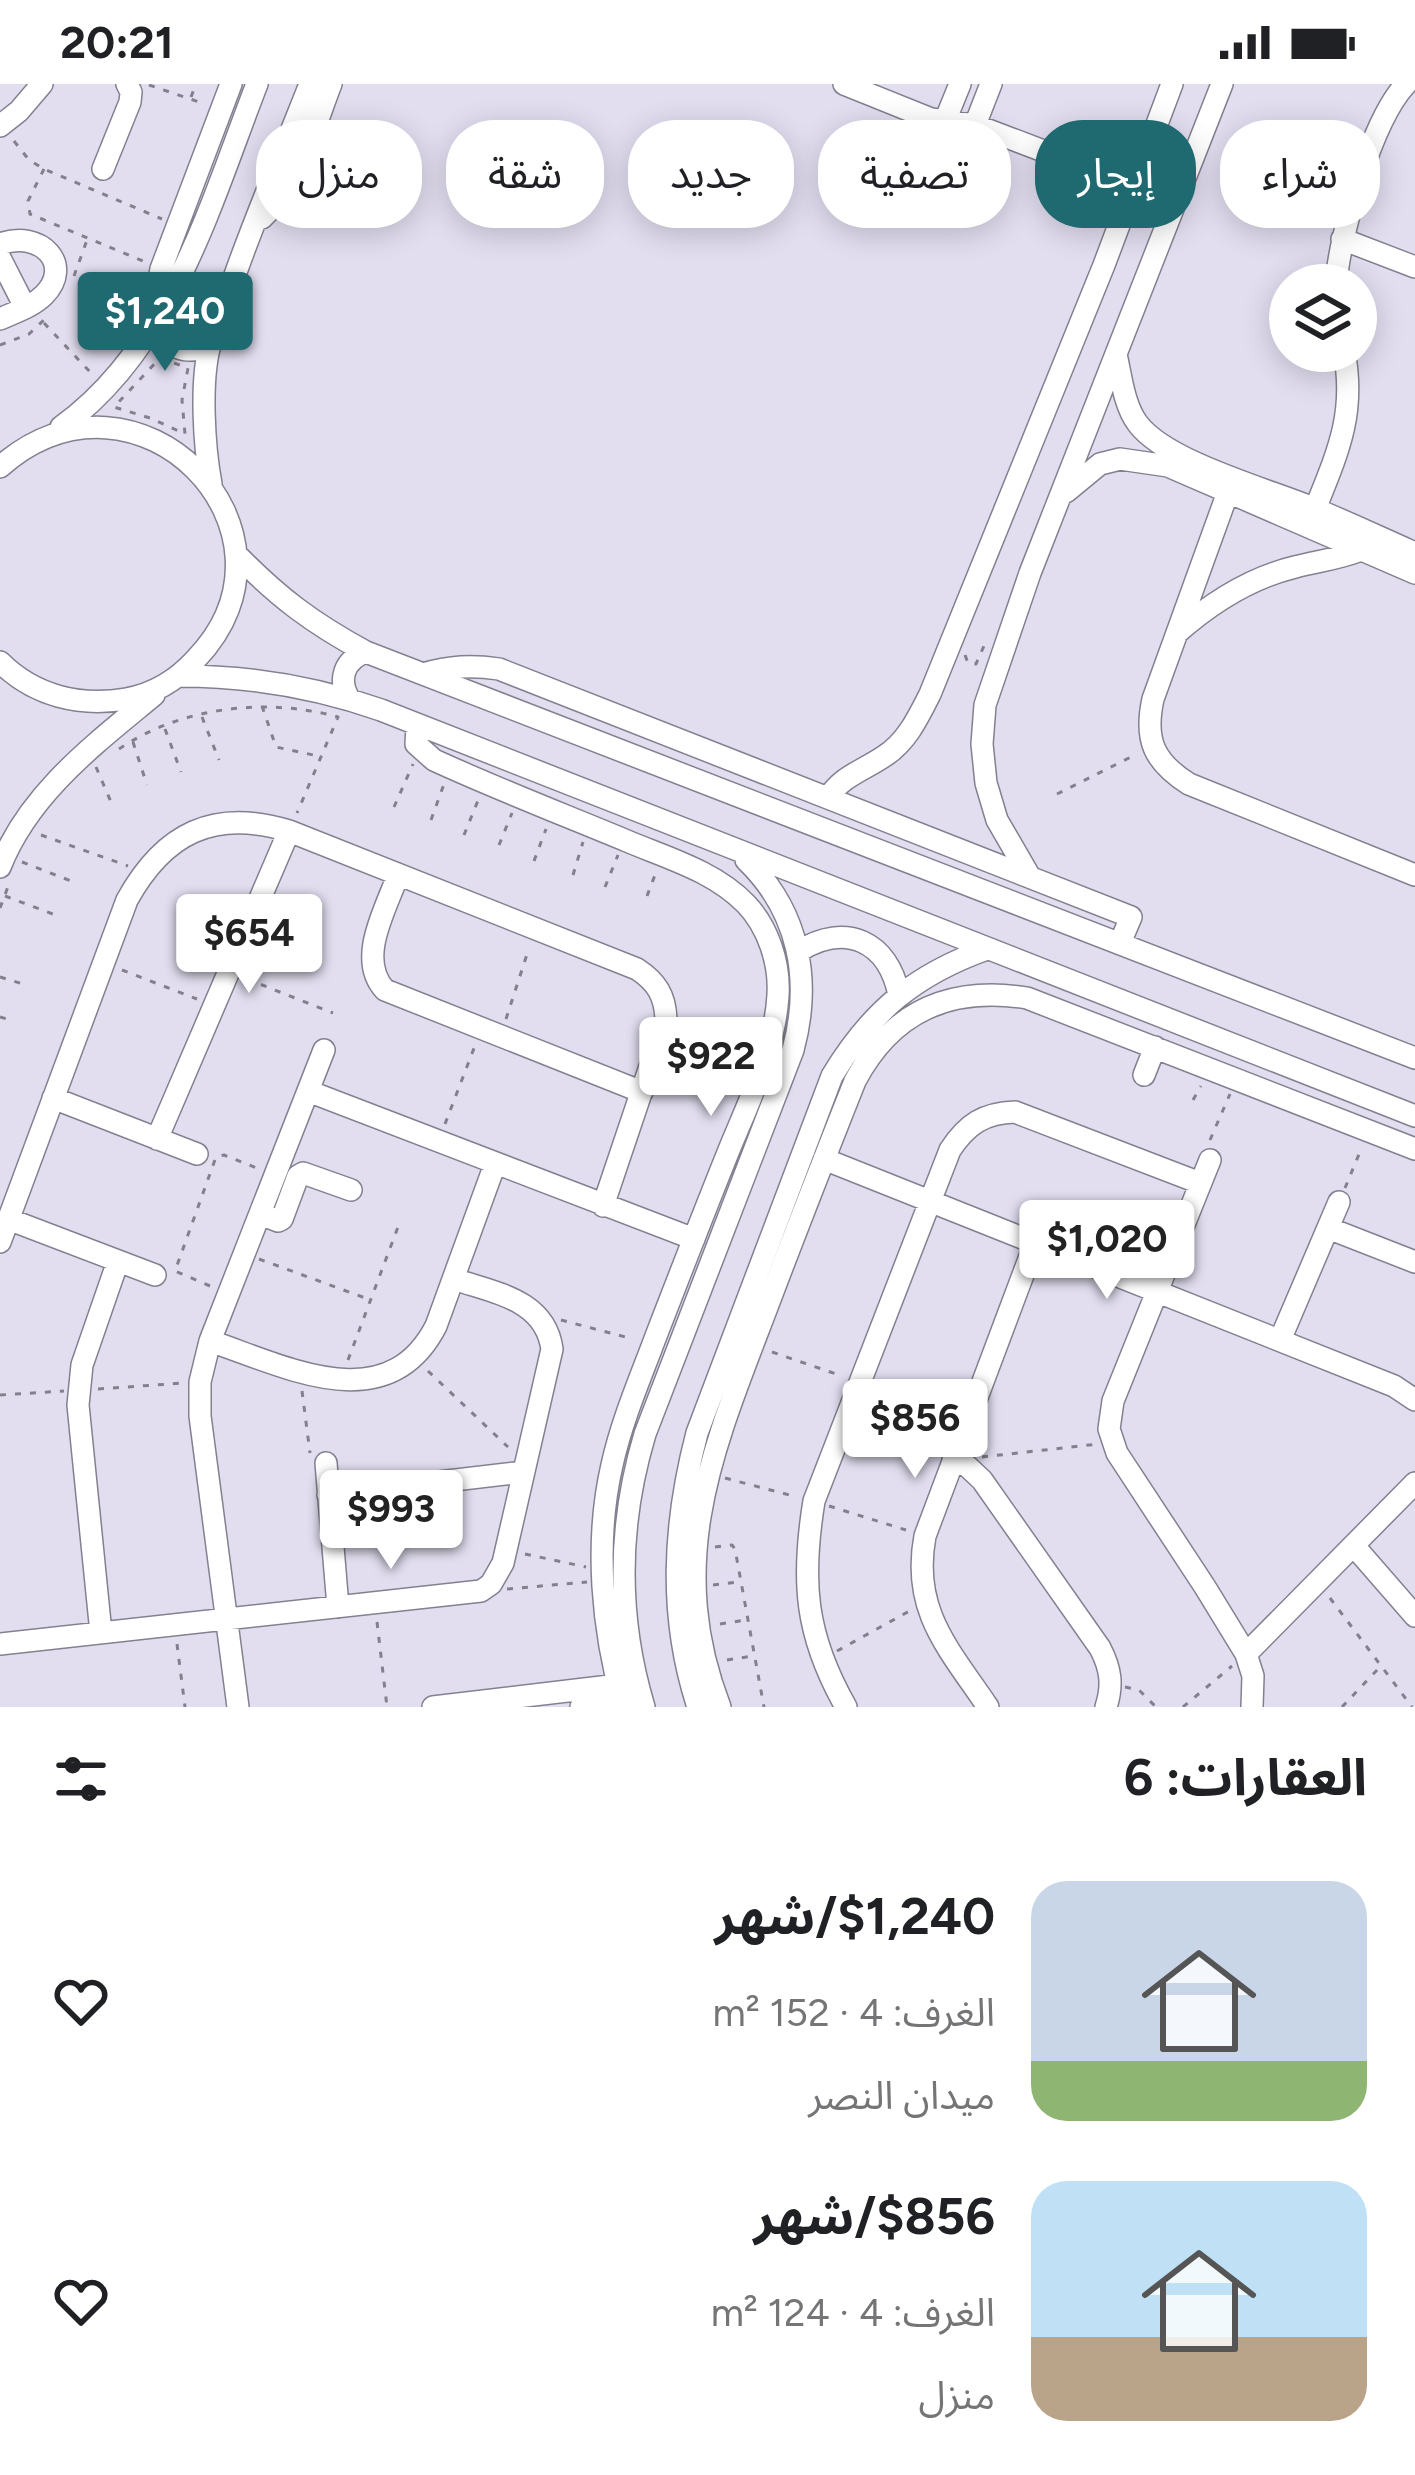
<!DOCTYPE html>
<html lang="ar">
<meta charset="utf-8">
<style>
:root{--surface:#fff;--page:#f2f2f2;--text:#202124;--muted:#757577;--accent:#1e6a70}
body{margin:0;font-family:Figtree,"Noto Sans Arabic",sans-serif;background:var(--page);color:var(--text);direction:rtl;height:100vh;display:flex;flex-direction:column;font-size:45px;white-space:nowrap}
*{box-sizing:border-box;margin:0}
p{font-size:39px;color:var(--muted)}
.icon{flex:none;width:66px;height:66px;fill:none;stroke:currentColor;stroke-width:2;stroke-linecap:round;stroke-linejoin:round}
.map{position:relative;height:1623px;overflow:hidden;direction:ltr}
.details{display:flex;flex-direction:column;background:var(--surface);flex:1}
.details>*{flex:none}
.top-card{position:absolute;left:36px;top:36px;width:1344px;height:108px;direction:rtl;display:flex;gap:24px}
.buttons{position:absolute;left:1269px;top:180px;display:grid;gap:24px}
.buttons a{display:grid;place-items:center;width:108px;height:108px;border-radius:50%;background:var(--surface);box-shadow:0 6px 30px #0003;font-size:60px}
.price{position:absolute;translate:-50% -102px;padding:0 27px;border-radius:12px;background:#fff;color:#222;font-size:39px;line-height:78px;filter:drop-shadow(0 3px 6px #0008)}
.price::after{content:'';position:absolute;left:50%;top:72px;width:36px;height:27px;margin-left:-18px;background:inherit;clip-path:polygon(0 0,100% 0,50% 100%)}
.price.active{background:var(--accent);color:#fff}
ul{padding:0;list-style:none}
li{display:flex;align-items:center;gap:36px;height:300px;padding:0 48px}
li span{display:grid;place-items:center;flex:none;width:336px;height:240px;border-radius:36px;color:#555}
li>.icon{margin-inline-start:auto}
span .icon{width:144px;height:144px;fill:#fffc;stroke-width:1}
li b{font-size:51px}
h2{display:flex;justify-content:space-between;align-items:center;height:144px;padding:0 48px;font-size:51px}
.chip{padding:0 42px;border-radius:48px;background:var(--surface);box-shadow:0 6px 30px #0003;font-size:42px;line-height:108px}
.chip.active{background:var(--accent);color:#fff}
.status{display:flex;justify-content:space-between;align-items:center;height:84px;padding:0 60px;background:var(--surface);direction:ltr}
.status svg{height:33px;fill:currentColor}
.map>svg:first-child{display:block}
</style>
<div class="status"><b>20:21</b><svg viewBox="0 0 49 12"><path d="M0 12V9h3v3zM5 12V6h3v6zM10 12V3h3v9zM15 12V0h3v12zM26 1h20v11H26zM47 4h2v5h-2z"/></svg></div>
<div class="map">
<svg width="1415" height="1623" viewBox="0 0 1415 1623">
<rect width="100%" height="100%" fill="#e2def0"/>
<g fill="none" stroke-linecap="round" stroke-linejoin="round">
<!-- minor casing -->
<g stroke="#838090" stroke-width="24">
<path id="minor" d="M844,0L931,35L975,41L1088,84
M945,37L960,0
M975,41L991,0
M0,42L19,27L42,0
M103,85L130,18L131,8L127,0
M262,134C301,99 313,46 331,0
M1342,155L1415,183
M0,160C41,145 74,181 44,211C32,223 15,228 0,235
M0,174L25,223
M1336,201C1339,151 1372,36 1406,0
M166,218L159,195L161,185L231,0
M155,239C165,263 185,272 209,262
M1116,270C1121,292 1124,322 1138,340C1167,378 1267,405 1313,424C1347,438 1381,454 1415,469
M61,343C171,264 210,121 257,0
M0,383C138,261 318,448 196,575C177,596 154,610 126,615C80,623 34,612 0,578
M211,400C204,362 200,297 210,261C216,237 227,214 235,191C258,126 285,64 310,0
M1066,408L1100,380L1120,375L1168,382L1415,489
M1228,408L1153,615C1144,656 1154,678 1189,700L1415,791
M1315,425C1338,368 1356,329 1344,267
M236,470C278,513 312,539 366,568L1415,974
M1177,549C1212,518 1250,494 1295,483C1318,477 1339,475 1361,466
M423,590C450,582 472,581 499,585L1131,833L1120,859
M180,592C250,592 315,603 381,626L1415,1032
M350,616C337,596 344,576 366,568
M417,643L416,660L434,676C497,705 562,730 627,757C667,774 714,787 746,820C768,843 780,879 778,911C775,965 749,1017 729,1066C704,1128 680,1190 656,1252C640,1295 622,1336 612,1381C594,1459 602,1546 624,1623
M828,714C842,692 862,687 883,673C906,659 918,634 930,610L1104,181L1172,0
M0,783C29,709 95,660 154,611
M398,791C386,825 356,875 385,906L642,1008
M1030,793L997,736L986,699L982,660L985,621L1030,489L1222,0
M799,867C846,838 888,857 899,911
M1144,991L1155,963
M308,1007L694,1155
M53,1014L197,1070
M157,1055L289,747
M824,1075L1394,1302L1415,1316
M1210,1076L1113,1317L1109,1345L1117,1369L1205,1503L1246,1570L1253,1592L1252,1623
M260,1130L278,1137L282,1135L298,1092L303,1089L351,1106
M8,1135L155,1191
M1328,1144L1415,1178
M0,1158L127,816C164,749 214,724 289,747L637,885C657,898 665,912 666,935L603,1122
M1280,1256L1339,1118
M210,1257C285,1282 387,1337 436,1242L495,1080
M953,1376L967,1382L982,1396L1100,1564C1111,1585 1113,1601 1106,1623
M326,1379L338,1523
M328,1411L523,1388
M1354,1462L1415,1532
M101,1549L78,1321L82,1281L118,1177
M0,1560L481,1507L491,1500L503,1479L552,1265C545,1215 494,1209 454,1195
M1246,1570L1415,1399
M238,1623L200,1332V1298L210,1257L324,966
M433,1623L618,1601
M581,1623L622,1618
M644,1623C617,1533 618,1440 645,1350L793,966C812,896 799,827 746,776
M698,1623C668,1532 673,1441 697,1349L832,992C871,927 916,890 987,865
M720,1623C662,1473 716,1358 769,1218C797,1144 826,1070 855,997C892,927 950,902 1027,914L1415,1065
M846,1623C805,1551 801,1497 814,1417L950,1066C967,1040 984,1029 1015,1028L1200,1099
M988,1623C949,1565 911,1527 925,1452L1035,1159"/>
</g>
<!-- path -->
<path stroke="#83808d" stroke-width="3" stroke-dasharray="6 9" stroke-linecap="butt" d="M149,1L202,19
M191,13L196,0
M14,57L29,76L44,85L162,135
M44,85L28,117L30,130L143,177
M74,192L87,156
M44,239L91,289
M180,242L194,207
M0,261L29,250L45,235
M160,274L188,284L182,316L185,350L150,334L114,323Z
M965,571L968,579L976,580L987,555
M262,622L276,663L318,672
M202,633L219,676
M165,645L181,688
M133,658L147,701
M119,665C181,623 266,613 338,633L297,729
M96,683L111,718
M1057,710L1135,671
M394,723L413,680
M431,736L444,700
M41,751L128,782
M464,751L479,714
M499,761L512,729
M534,777L546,745
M22,778L71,797
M573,791L583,758
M605,803L618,771
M5,812L58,832
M647,812L655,791
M0,824L9,800
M122,886L197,915
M0,893L26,901
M247,895L333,929
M0,933L14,937
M506,935L529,864
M672,984L737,1006
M1193,1016L1201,1002
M445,1040L476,959
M1210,1056L1230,1010
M1345,1104L1362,1063
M259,1175L368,1215
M210,1202L175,1187L216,1073L224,1071L259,1085
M561,1236L633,1255
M772,1268L842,1292
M348,1276L398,1143
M428,1287L508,1363
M881,1297L955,1327
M98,1305L184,1299
M302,1307L310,1369
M0,1311L64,1307
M982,1373L1098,1360
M725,1394L797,1413
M829,1422L906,1446
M715,1463L732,1461L735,1465L764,1623
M525,1470L586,1483
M713,1501L739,1498
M507,1505L587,1498
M1330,1514L1412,1623
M377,1538L387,1623
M720,1540L746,1536
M177,1560L185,1623
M837,1567L913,1525
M727,1576L753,1572
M1125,1603L1139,1606L1156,1623
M1183,1623L1232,1582
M1342,1623L1378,1585"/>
<!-- minor -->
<use href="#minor" stroke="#fff" stroke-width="21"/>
</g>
</svg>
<div class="buttons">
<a><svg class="icon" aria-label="layers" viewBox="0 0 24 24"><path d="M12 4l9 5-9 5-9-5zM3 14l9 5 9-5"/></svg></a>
</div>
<b class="price active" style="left:165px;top:290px">$1,240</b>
<b class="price" style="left:249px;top:912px">$654</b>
<b class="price" style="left:711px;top:1035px">$922</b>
<b class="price" style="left:1107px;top:1218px">$1,020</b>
<b class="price" style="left:915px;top:1397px">$856</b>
<b class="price" style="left:391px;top:1488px">$993</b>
<div class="top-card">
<a class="chip">شراء</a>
<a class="chip active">إيجار</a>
<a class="chip">تصفية</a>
<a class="chip">جديد</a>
<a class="chip">شقة</a>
<a class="chip">منزل</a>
</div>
</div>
<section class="details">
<h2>العقارات: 6<svg class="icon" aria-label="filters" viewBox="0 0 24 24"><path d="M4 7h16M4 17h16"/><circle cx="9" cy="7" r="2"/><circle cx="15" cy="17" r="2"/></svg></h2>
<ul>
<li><span style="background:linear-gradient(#c9d6e8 75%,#8fb573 0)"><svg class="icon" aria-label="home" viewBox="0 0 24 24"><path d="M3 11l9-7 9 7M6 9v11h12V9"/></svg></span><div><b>$1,240/شهر</b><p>الغرف: 4 · 152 m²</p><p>ميدان النصر</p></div><svg class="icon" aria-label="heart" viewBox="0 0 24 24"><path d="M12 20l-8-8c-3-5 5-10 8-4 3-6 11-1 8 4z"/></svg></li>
<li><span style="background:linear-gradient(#bfe0f5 65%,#b9a48a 0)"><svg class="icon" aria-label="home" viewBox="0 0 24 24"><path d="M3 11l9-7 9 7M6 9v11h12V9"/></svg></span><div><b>$856/شهر</b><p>الغرف: 4 · 124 m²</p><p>منزل</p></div><svg class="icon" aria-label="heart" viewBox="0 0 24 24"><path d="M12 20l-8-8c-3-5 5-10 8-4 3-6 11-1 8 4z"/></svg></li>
</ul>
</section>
